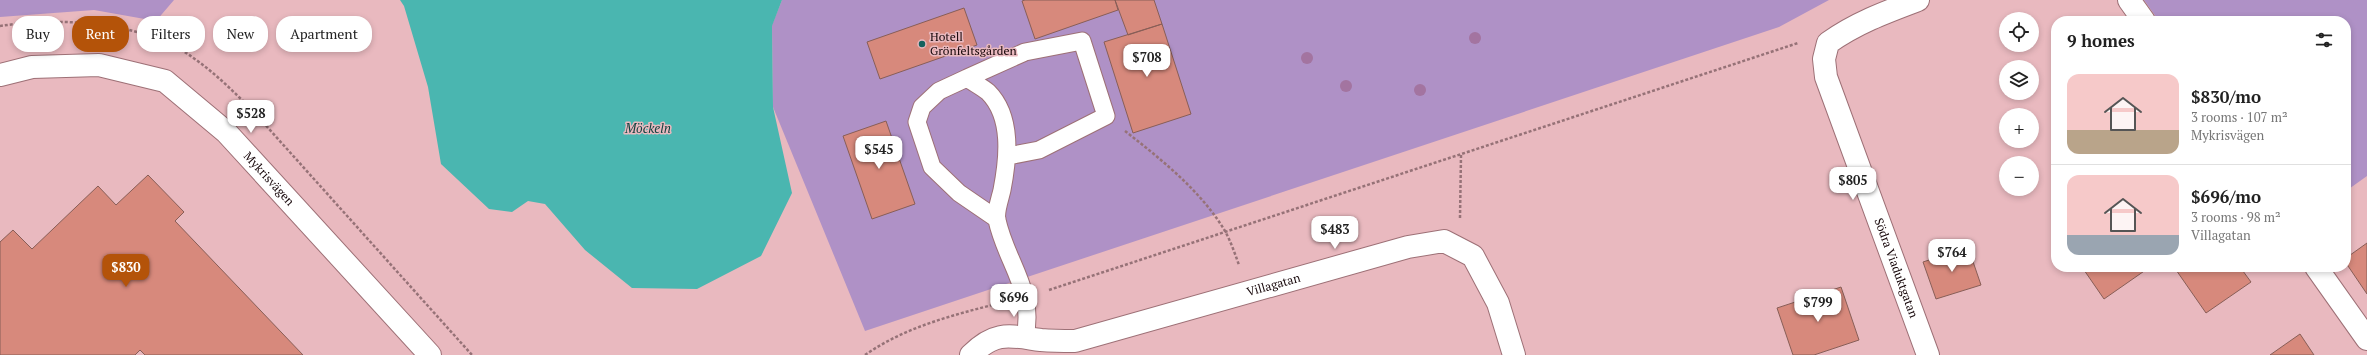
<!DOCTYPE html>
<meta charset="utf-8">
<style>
:root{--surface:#fff;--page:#f2f2f2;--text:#222;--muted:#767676;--line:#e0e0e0;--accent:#b45309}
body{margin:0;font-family:"PT Serif",serif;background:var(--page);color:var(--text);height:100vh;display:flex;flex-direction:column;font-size:15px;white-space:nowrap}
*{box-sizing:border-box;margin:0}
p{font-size:13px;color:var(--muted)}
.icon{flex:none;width:22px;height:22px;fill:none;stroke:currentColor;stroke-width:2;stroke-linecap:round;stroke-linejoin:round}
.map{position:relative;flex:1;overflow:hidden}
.drawer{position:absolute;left:2051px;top:16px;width:300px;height:256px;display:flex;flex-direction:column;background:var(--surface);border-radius:16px;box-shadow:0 2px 6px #0003}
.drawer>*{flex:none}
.banner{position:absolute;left:12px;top:16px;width:380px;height:36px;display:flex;gap:8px}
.buttons{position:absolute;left:1999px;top:12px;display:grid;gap:8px}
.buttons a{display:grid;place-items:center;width:40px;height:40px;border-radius:50%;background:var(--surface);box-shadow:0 2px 6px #0003;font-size:20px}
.price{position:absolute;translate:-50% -34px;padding:0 9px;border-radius:8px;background:#fff;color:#222;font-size:13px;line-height:26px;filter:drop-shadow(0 1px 2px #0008)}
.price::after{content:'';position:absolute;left:50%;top:24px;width:12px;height:9px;margin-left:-6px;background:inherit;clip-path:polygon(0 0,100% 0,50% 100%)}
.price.on{background:var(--accent);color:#fff}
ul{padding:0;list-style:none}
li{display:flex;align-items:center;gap:12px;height:100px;padding:0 16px}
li+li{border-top:1px solid var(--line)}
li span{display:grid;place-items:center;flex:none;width:112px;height:80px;border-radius:12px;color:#555}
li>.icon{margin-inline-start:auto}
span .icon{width:48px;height:48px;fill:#fffc;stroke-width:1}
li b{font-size:17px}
h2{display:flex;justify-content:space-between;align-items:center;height:48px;padding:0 16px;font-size:17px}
.chip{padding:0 14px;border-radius:16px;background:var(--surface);box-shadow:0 2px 6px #0003;font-size:14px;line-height:36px}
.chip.on{background:var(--accent);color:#fff}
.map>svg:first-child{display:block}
</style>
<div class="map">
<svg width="2367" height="355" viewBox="0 0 2367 355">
<rect width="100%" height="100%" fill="#e9b9bf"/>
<!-- green -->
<path fill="#af91c6" d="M0,0H174L156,21L94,10L0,17Z
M782,0H1829L1779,27L865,331L773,107L772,25Z
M2144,0H2367V176L2346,191V21H2159Z"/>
<!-- water -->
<path fill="#4ab6b0" d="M400,0H782L772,26L773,107L792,193L761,256L697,289L632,288L585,250L545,204L528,201L512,212L489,209L441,164L428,87L404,6Z"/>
<!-- building -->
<path fill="#d7897c" stroke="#885e57" d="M1025,0H1115L1118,10L1035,39L1022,1Z
M1115,0H1154L1162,24L1128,35Z
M964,8L977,45L880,79L867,42Z
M1162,24L1191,114L1133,133L1104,42Z
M886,121L915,204L872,219L843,136Z
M148,175L184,212L175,221L303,355H145L140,350L135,355H0V242L13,230L32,249L98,186L116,205Z
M2367,243V294L2346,263V258Z
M1968,247L1981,285L1936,299L1923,262Z
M2088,267H2150L2104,299L2084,270Z
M2174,267H2240L2251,282L2206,313Z
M1841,287L1859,340L1814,355H1793L1777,308Z
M2300,334L2314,355H2270Z"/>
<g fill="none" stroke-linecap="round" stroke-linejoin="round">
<!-- service casing -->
<g stroke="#9d7076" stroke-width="19">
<path id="service" d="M967,78L1025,52L1082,41L1106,116L1039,150L1008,156
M997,219L959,193L932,167L917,122L922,107L939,91L967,78C974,83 982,87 988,92C1013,117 1008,159 1002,190C1000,199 995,212 997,220C1006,262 1035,290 1025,336"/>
</g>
<!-- minor casing -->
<g stroke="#9d7076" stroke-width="24">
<g id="minor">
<path id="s1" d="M1918,0C1886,12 1856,23 1828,43L1824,59L1826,77L1928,355"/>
<path d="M2129,0L2144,21"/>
<path id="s2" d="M0,75L32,67L99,65L165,81L226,132L430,355"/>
<path d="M2316,267L2367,339"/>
<path id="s3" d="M971,355C996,330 1010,336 1041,340C1053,341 1064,341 1075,341L1408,247L1444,241L1473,256L1498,303L1514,355"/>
</g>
</g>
<!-- path -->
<path stroke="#967277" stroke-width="2.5" stroke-dasharray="3 2" stroke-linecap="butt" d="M0,26C60,17 142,21 192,57C214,72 233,91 252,110L472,355
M1125,131C1162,160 1201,191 1225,231C1231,242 1235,254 1239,265
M1460,218L1461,155
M1049,290L1798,43
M865,355C905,327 953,315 1000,303"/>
<!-- service -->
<use href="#service" stroke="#fff" stroke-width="17"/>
<!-- minor -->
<use href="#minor" stroke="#fff" stroke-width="22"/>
</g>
<!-- trees -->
<g fill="#a374a0">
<circle cx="1475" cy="38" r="6"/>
<circle cx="1307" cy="58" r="6"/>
<circle cx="1346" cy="86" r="6"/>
<circle cx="1420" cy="90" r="6"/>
</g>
<!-- markers -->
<circle fill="#13625e" stroke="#e9b9bf" stroke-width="1.5" cx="922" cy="44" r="4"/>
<g text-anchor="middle" stroke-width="3" stroke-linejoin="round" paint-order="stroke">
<!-- poi labels -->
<g font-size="12" fill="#160609" stroke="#e9b9bf" text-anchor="start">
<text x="930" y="41">Hotell<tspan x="930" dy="14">Grönfeltsgården</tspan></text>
</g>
<!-- street labels -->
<g font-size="12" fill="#160609" stroke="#e9b9bf">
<text dy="4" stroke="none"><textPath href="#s2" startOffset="311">Mykrisvägen</textPath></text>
<text dy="4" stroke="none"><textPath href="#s1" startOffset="338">Södra Viaduktgatan</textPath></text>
<text dy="4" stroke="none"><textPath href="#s3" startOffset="316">Villagatan</textPath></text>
</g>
<!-- water labels -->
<g font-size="13" font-style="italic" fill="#10413f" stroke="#e9b9bf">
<text x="648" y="133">Möckeln</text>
</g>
</g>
</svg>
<div class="buttons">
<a><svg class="icon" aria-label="locate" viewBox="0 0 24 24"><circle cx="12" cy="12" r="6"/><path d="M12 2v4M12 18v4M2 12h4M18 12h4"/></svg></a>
<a><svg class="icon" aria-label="layers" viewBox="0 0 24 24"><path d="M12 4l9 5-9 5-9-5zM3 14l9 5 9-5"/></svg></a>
<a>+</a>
<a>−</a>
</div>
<b class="price" style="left:1147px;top:78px">$708</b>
<b class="price" style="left:251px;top:134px">$528</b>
<b class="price" style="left:879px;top:170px">$545</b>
<b class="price" style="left:1853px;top:201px">$805</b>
<b class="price" style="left:1335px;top:250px">$483</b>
<b class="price" style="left:1952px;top:273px">$764</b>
<b class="price on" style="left:126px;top:288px">$830</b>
<b class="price" style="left:1014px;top:318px">$696</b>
<b class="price" style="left:1818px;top:323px">$799</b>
<div class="banner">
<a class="chip">Buy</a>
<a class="chip on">Rent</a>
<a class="chip">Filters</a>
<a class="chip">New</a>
<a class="chip">Apartment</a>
</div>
<section class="drawer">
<h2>9 homes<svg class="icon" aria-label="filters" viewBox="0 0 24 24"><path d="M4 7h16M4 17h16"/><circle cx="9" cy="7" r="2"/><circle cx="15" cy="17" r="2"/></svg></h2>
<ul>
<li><span style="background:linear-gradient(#f6c9c9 70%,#b9a48a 0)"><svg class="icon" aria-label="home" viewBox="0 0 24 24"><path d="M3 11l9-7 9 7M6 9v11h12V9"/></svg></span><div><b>$830/mo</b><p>3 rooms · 107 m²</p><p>Mykrisvägen</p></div></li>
<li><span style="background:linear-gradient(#f6c9c9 75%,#9aa5b1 0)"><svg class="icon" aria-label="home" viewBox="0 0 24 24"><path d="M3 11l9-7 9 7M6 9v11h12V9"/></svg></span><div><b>$696/mo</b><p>3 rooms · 98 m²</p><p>Villagatan</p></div></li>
</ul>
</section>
</div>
